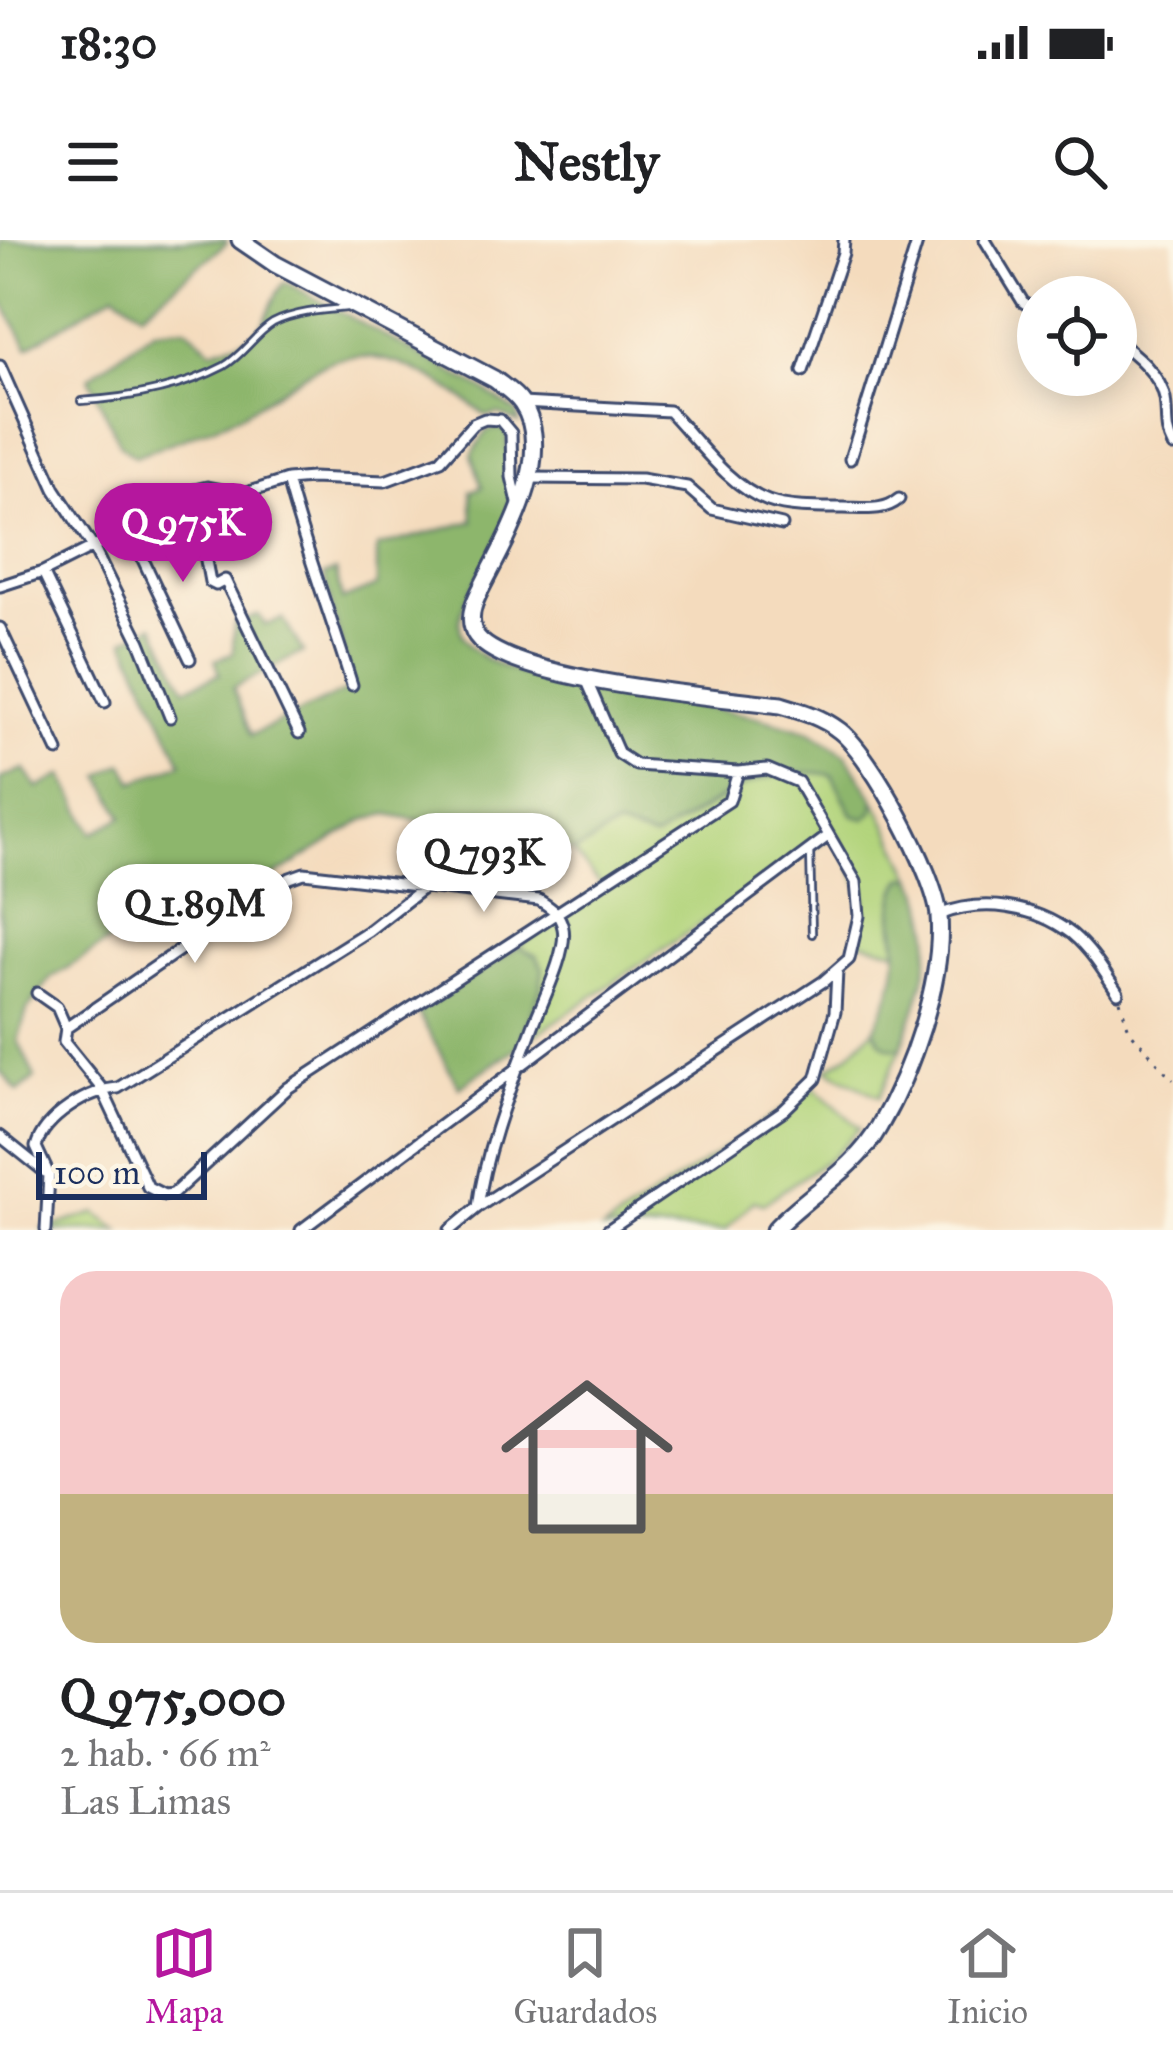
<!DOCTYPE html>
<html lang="es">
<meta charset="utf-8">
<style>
:root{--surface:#fff;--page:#f2f2f2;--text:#202124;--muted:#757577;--line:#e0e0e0;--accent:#b5179e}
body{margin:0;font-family:"IM FELL Great Primer",serif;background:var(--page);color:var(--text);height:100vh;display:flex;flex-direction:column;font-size:45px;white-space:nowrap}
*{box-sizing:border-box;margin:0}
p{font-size:39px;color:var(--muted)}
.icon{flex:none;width:66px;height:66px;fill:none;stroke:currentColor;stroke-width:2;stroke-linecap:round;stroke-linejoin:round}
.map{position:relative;height:990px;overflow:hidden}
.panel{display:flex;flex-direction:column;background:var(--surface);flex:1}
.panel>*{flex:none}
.controls{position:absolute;left:1017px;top:36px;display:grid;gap:24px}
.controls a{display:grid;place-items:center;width:120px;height:120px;border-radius:50%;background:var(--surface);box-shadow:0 6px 30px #0003;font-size:60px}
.scale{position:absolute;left:36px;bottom:30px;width:171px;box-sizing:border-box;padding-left:12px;border:6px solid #1b2f5e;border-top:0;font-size:33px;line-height:42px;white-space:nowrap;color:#1b2f5e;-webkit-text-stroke:9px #fcf5e5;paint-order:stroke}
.price{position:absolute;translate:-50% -102px;padding:0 27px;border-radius:42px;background:#fff;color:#222;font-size:39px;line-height:78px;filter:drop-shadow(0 3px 6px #0008)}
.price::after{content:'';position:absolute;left:50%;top:72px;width:36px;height:27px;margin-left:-18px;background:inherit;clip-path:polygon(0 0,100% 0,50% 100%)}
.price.active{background:var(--accent);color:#fff}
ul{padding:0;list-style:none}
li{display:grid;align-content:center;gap:24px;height:636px;padding:0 60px}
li+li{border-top:3px solid var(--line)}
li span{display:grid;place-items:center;height:372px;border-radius:36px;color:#555}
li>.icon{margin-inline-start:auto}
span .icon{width:216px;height:216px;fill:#fffc;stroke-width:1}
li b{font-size:51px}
.status{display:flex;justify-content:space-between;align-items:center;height:84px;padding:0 60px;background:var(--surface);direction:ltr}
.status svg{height:33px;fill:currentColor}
header{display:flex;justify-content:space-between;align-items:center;height:156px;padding:0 60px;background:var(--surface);font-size:54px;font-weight:800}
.tabs{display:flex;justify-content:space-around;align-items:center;height:168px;border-top:3px solid var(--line);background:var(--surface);font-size:33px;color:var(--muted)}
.tabs a{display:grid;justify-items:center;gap:6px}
.tabs .active{color:var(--accent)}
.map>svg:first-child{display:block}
</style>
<div class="status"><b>18:30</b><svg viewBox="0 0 49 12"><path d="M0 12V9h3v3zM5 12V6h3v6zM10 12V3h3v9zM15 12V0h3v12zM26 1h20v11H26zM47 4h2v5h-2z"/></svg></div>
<header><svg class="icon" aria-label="menu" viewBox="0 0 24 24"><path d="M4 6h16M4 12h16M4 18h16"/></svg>Nestly<svg class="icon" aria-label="search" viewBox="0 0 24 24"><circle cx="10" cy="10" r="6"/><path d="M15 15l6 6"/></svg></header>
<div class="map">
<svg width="1173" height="990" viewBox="0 0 1173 990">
<rect width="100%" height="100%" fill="#fcf5e5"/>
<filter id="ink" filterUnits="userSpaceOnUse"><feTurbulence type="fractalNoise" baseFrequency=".00833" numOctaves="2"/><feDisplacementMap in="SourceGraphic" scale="24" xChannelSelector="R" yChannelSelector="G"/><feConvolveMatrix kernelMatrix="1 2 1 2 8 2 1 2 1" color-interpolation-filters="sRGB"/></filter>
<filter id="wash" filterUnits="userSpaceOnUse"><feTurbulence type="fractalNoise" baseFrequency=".004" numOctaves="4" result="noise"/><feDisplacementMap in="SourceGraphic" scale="48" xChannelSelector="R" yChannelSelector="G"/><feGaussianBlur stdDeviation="2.7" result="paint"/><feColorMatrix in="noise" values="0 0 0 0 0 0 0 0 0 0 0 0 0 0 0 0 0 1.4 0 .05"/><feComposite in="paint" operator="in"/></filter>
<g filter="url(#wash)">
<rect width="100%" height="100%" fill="#f4dbbd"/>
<!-- green -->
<path fill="#b2d47c" stroke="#66826d" stroke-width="3" d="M810,530L832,535L852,574L873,572L875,560L913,637L903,638C887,662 894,684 897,711L858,701L865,657L836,593L519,806L540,750L518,707L605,649L573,612C591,606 600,594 617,587L654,599L755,539Z
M874,789C880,803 885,808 901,808L879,857L827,829L848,815Z
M815,848L860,888L833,916L763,964L754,961L725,990H603Z
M96,973L119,990H41Z"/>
<!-- forest -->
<path fill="#8db66c" stroke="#547265" stroke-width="3" d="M0,0H226L227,3L142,72L115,53L28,107L0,58Z
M285,42L483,149L517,173L519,183L499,174L486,176C446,143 380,100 326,123C295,136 269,160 239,175C206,192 169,203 135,216L120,205L89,137L154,90L186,87L212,110C224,105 241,102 252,95C270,83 270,57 285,42Z
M499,188L507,192C507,217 514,252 507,276C486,354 400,396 531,437L753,476L809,491L846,515L875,560L873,572L865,579L852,574L832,535C764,520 709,566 654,599L617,587C600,594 591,606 573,612L388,574L364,580L219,671L199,645L51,738L27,770L18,800L35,838L18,852L0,831V539L24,529L38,548L63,535L93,593L123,577L101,536L123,523L134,542L182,523L125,400L154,385L186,448L220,434L215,420L233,413L234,384L259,375L265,385L283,379L303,412L233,448L251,495L352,448L324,335L336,331L342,360L377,346V307L473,281L471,251L482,247L472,215L486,191Z
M913,637C947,691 921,754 901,808C885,808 880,803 874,789C887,764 896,742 897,714C898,685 886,664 904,638Z
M518,707L537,716L543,729L540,750L519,806L459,847L418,773Z"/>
</g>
<g filter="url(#ink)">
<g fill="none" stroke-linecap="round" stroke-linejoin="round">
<!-- lane casing -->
<g stroke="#3c496c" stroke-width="10">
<path id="lane" d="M81,161C130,158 180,149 224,126C243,115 255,94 273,83C295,72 322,70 346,68
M810,610L812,694"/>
</g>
<!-- street casing -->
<g stroke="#3c496c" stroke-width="15">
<path id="street" d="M985,0L1023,62L1038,72
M1116,101C1135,113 1161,136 1165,159C1168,177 1164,190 1173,206
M0,126L55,249L93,307L140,402L170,477
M803,131L843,13L844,0
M522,163L669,171C698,201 728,246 768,261C790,269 821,268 844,268C863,268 884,272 899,259
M850,219L918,0
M530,238L641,239L687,247L712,269L782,285
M287,240C305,309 331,376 352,445
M207,247L202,299L210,342L216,345L225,340L299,493
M130,292L190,419
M43,332L105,462
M0,346L43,332L93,307L153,284L186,252L207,247L243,254L287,240L311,238L385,241L441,220L473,184L485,179L500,180L511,193L512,237L519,267
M0,388L58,511
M187,652L213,687
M939,675C982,658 1034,665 1072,694C1091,710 1105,733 1118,753
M37,753L57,767L66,788
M0,896L45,932
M478,967C486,906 512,844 533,786C542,762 568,711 563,688C560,673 551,668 539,660L304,633L290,638L213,687L66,788L64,802L102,849L148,947L164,955L173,954L288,848L729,561L738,532
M46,990L49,935L36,907C44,877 89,850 118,848L368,691L427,645
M301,990L828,596
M450,990L478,967L824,741L849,719L859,676L856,642L798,542L767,529L738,532L636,525L619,514L586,439
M608,990L784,870L816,839L835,772L837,731"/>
</g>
<!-- primary casing -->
<g stroke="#3c496c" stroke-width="21">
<path id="primary" d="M240,0L275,24L494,139C504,147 515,153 522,164C555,212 510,293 487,337C479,353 467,371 473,389C488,440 728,458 781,465C801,471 822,477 840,491C873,517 935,634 939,676C944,740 911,832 879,887C854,932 807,954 774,990"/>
</g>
<!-- path -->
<path stroke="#3c496c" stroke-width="3" stroke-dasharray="3 9" stroke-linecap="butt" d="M1120,761L1129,790L1173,840"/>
<!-- lane -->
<use href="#lane" stroke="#fff" stroke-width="4.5"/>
<!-- street -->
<use href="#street" stroke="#fff" stroke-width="9"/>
<!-- primary -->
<use href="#primary" stroke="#fff" stroke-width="15"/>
</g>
</g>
</svg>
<div class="controls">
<a><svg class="icon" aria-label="locate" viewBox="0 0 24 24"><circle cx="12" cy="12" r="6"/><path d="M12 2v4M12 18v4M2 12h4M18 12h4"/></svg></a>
</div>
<div class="scale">100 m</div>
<b class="price active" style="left:183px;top:345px">Q 975K</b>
<b class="price" style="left:484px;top:675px">Q 793K</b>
<b class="price" style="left:195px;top:726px">Q 1.89M</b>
</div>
<section class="panel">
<ul>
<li><span style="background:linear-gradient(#f6c9c9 60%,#c2b280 0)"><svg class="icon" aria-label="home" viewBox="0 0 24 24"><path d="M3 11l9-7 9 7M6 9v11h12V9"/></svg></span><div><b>Q 975,000</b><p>2 hab. · 66 m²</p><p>Las Limas</p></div></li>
</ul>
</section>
<nav class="tabs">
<a class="active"><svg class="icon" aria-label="map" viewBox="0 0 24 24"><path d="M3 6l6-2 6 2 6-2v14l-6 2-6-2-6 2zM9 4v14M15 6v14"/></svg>Mapa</a>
<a><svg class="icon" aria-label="saved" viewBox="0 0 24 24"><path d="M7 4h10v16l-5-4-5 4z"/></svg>Guardados</a>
<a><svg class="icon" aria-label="home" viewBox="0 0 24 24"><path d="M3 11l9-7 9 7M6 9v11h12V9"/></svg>Inicio</a>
</nav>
